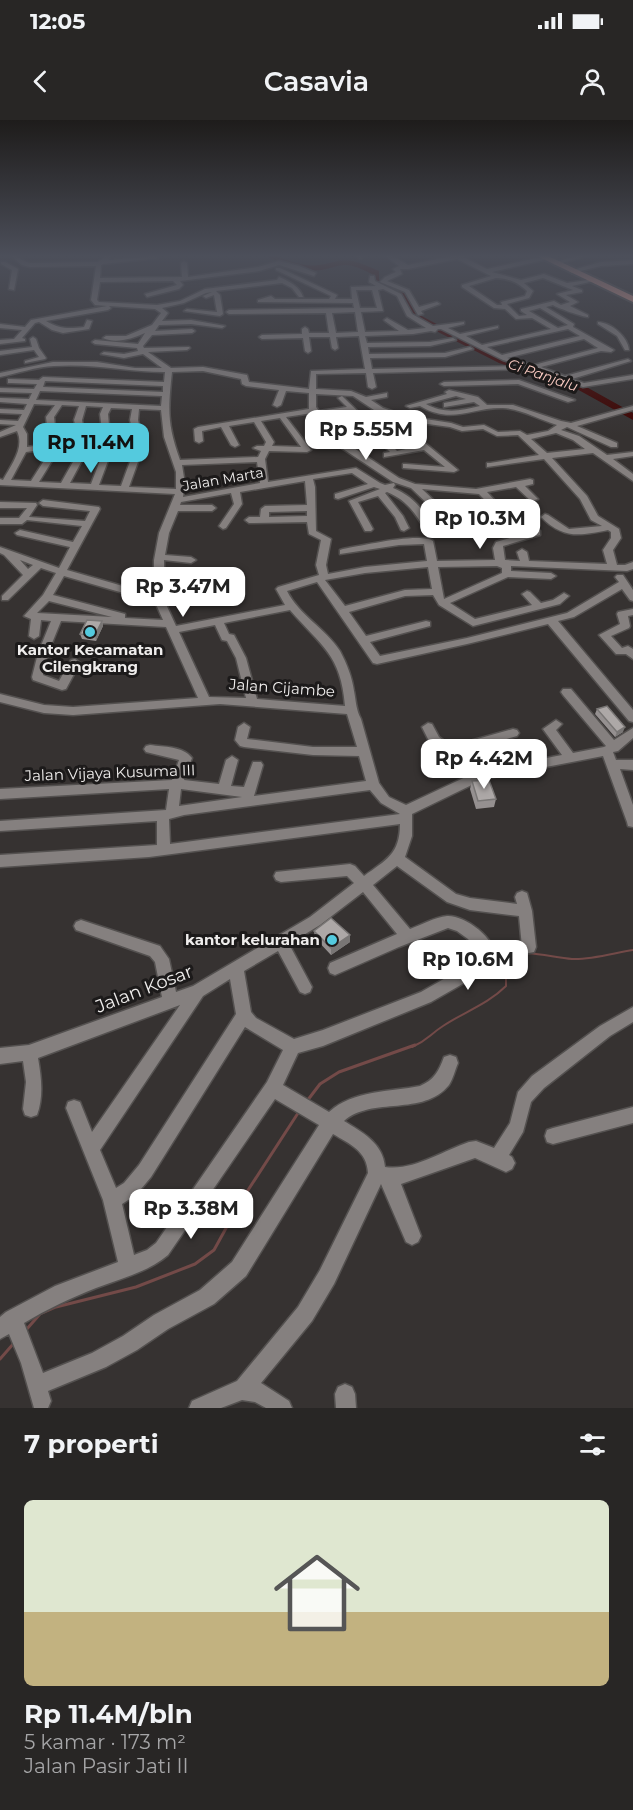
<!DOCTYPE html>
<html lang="id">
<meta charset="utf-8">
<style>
:root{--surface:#282625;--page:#302e2d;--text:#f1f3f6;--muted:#a5a5a7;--line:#444342;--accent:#54cade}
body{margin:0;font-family:Montserrat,sans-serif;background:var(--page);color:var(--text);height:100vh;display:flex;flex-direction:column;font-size:22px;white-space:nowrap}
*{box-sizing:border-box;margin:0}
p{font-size:20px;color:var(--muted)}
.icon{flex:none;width:33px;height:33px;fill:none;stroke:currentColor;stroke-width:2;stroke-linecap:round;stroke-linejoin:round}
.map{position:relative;height:1288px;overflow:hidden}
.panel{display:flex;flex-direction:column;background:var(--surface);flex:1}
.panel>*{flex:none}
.price{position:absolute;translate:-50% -51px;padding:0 14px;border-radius:12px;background:#fff;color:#222;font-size:20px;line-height:39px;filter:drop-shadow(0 2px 3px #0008)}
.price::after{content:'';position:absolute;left:50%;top:36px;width:18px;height:14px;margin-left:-9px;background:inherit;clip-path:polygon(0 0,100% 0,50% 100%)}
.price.on{background:var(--accent);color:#111}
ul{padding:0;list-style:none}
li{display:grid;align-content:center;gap:12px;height:318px;padding:0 24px}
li+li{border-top:2px solid var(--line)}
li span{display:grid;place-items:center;height:186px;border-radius:9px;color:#555}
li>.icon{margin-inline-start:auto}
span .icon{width:108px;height:108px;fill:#fffc;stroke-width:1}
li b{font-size:26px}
h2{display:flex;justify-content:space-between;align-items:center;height:72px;padding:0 24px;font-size:26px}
.status{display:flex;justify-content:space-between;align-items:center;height:42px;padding:0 30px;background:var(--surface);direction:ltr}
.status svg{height:16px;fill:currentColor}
header{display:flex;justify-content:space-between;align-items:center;height:78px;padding:0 24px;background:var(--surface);font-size:27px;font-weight:600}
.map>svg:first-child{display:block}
</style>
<div class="status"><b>12:05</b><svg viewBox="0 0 49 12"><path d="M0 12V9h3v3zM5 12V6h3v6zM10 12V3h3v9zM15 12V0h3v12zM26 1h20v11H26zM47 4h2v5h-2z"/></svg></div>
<header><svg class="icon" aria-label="back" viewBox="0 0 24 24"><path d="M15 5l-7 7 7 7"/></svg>Casavia<svg class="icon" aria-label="person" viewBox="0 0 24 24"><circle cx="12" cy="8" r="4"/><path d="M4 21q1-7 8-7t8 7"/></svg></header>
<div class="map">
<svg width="633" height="1288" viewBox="0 0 633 1288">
<rect width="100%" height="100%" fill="#363231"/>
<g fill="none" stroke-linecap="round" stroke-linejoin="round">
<!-- stream-far1 -->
<path stroke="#734a48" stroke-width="2" d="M412,927C428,920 429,915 443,906C464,892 488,884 506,866V837C525,828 552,838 572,839C591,840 614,833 633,830"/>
<!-- stream -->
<path stroke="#734a48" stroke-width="3" d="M307,981L320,964L339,952L415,925
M26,1210L40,1194L56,1187L136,1167L195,1144L214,1130L241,1081L300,990
M0,1239L14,1223"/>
<!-- river -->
<path fill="#3e0401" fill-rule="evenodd" d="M266,135C280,135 292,144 306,145C318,147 327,143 338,141C352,138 367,146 379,151V160L405,170L416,193L446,209L505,239L581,264L633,293V300L575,268L499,243L440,213L410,196L399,173L372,163V154C364,150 354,145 345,145C337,145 329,149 321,150C303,152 280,146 266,135Z"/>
<!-- minor casing -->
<g stroke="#545150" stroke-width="3">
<path id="minor" d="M10,135C19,135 22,142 30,143L97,142L103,139L104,135H110L109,140L155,136L158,138L103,144L101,145L100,158L182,157L181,143L184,141L187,143L188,157L258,147L279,141L299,146L316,153L314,156L279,145L259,151L180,161L183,165L179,169L147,177L145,174L177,165L173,161L100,162L97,180L99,182L157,185L180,181L205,169L277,160L279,157C289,161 300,167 303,177H299L292,168L282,163L216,171L220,175L223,194L220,196L184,191L187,189L217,192L214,175L206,178L203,176L212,172L206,173L184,183L162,188L168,193L162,201L191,200L225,206L222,208L191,204L159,205L155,211L192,209L195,211L192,213L152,215L143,226L144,228L189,227L190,228L187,230L148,232L171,248L203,247L247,255L249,262L309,269L311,251L365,249L359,216L336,217L338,228L335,230L332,228L330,217H309L311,231L308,233L305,231L303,218L262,219L259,217L262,215L302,214V209L305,207L308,209L309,213H329L326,193L229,194L226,192L229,190L354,188L353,183L258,182V180L271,176L275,179H329L331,176L276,150V148H280L337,175L335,179H352L351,167L376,166L369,162L370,156H374L375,161L401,174L412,194L433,206L464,202V204L448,208L460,214L498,206V208L466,216L482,225L551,209L532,198L516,199L505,189L494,188L462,167V165L491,156L457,139L408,149H400L402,154L387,161L409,170L419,187L437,182L440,184L421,191L423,194L418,195L405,172L380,162L385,157L396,152L393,149L399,146L384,135H391L408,145L457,135H469L463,137L487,149L546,136L548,139L492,152L521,160L544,154L567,163L594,159V161L572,166L582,170V172L566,175L578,182L570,186L588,195V197C583,197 557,188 553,185L546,187L574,204L573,207L614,230L611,232L601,231L541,247L565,256L628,239L631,241L572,259L584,263L633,255V259L583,267L533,249L373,253L376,267L372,269L368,267L366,253L316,254V269L351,271L366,277L387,273V277L371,280L383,288L406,296L451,303L463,307L484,305L498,312L520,311L527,315L548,311L557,305C540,300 521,289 503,288C471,287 452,305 420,286L410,288L406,286L447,274L445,272L449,270L478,277L487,285H513L561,301L571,303L633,286V290L577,306L617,323V327H611L567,307L561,310L579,316L607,335L633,332V336L613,339L633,354V361L593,333L552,338L587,376L598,396L619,409L621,418L613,430L617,445H625L633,442V449L627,451L511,446V451L551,453L556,456L551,459L508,457L450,483L475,499L532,485L522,474L527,471L530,472L541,483L553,480L564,473L569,476L560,484L473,506L439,485L433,475L405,476L349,492L366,516L426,501L430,502V506L370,522L380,536L467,518L567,493L619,462L615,457L617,455H623L633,470V481L630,480L622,469L574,497L558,501L633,590V602L629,601L548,504L467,524L377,544L373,543L317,462L287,471C299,495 325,508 340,531C347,544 352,557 354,571C356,581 356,590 361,599L379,663L389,677L406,685L472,654L430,623L422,607L428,603L432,604L439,617L459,632L467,628L470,621L513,609L517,610L519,613L517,616L479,627L477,633L468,638L484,650L562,635L543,609L556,600L562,604L556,610L573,633L604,627L606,626L563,575L561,572L563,569H571L614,620L633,608V618L618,631L613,632L616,640H633V650L620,649L633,685V707L628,706L627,702L603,636L484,659L412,694V716L405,737L456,774L470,778L517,784L515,777L517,773L522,771L527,773L532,791L536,827L534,832L529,833L524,832L522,827L519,796L470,790L447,782L397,746L373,765L410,809C421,805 435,797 447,796C467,795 504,824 494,846L431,882L323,926L298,933L283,965L329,992C353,970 390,972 420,966C434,960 439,951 444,937L450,935L456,937L458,943C455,950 453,959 449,965C423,997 372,976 344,1001C362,1012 383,1023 385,1047C414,1051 442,1031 469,1022L476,1021L494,1028L510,1003L518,972L532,956L600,906L633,887V902L610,916L544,968L531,982L523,1012L509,1035L512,1037L515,1043L512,1049L506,1052L475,1038L401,1064L421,1116L418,1122L412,1125L406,1122L381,1064L334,1164L312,1201L261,1263L289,1281L292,1288H266L255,1282L242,1280L221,1288H189L192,1281L237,1261L298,1187L320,1150L368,1053C367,1031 350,1024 333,1014L246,1156L214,1184L168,1209L137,1230L106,1247L48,1271L51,1281L48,1288H34L21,1243L9,1214L0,1219V1197L6,1192L55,1166L118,1142L103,1080L66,988L68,982L74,980L80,982L92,1012L180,885L38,938C41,956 44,976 37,995L31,997L25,995L23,989L26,962L23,941L0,944V928L29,925L162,877L155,842L150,836L76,810L74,806L76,802L81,800L160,826L169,839L176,872L193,866L310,797L354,763L347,756L281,762L276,760L274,756L276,752L350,744L355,746L364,756C386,740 400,734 400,704L149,737L0,747V735L157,725V701L0,711V701L166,690L169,669L0,679V669L172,660L179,640L146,632L144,629L146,626L150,625C164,627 183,626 192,638L184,660L219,664L226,640L232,636L238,640L231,666L244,667L253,642H261L263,645L254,676L366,661L359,636L313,635L244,627L240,626L235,620L238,607L244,603L250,607L247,619L313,627H357L347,594L220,584L73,595L44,593L0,582V574L44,585L73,587L198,578L166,507L61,501L48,533L43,555L59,561L71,540L75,539L80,543L66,569L62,570L33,560L32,557L38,533L51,501L41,500L39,516L34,519L29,516L31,499L24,496L43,475L56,453L41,448L8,480H2V476L23,455L4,435L0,433V427L59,448L70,427L17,415L15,413L20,410L73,422L82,406L27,400L22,404H0V398H19L27,388H0V382L36,383L37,385L29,397L85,401L90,391L43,386L39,383L43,380L99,387L100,389L67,450L154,475V440L159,413L175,374L0,365V359L3,360C11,345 25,328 17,311L0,317V312L16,305L0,304V300L18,301L22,294L0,293V289L24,290L27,284L0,282V278L29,279L32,273L0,272V268L34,269L37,264L11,263H8V259L39,260L43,257L164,262L165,252C128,252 92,243 54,246C36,247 18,253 0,257V253L53,242H97L135,248H162L143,234L124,238L101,234L104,232L124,234L138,231L137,228L95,224L92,222L95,220L138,224L145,213C131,219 116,224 103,218L106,216H126L152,205L161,193L155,189L109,186L111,188L108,190L46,201C59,209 69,209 84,207L87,200L92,201L89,209L63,213L52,210L39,202L35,203L22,218L25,219V221L0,224V220L14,219L22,210L0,208V204L25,207L31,200L107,186L95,185L91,180L96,146L30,147L22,145ZM496,158C510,159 517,162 527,171L525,176L501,182L502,185H497L469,166ZM543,158L573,170L557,174L570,182L561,185L554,181L521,189V191L527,195L519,196L507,184L529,178L533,171L524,163ZM383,169L397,176L407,196L426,208L408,210L387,198L384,200L385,201L399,211L365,212L361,192L383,191L378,170ZM356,170H372L377,188H360ZM540,188L568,205L558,208L529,191ZM355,192L358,212L336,213L332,193ZM438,209H441L503,240L523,246L372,249L370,238L445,237L473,229L470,227L445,233L369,234L368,227L430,226L456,220L453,218L430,222L367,223L365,216L413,214L431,211L435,212ZM568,209L580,216L502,235L487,227ZM584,219L598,228L534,245L507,238ZM203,251L241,259L242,264L246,266L279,270L273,285L277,287L281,285L286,271L309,273V289L198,307L194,309L195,321L199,323L203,321L202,311L221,307L231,325L235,327L239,325L229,306L254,302L266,322L264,326H257L253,328L261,331L258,337L180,340C167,304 168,289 172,252ZM45,261L163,266V272L43,267ZM40,271L162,276L161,286L36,280ZM316,274L353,276L377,292L406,301L450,307L462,311L483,309L497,316L518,315L539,335L490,343H487V347L544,339L580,379L591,400L602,406L569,409L548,395L545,394L541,397C563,419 579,416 608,410L611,412V418L603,430L607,444L529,441L527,432L522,429L517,432L520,441L505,440L503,426L540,415V411L537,410L496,422L493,428L495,440L437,441L433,421C420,412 361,426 343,429L340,430V434L399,425L424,424L427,441L365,447L328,454L326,445L331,419L316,411L315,367L313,359L352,353L368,364L335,374V378L338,379L374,367L380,369L349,381L365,411H371L373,409L358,382L378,376L395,397L401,410L404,411L409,408L403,396L385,373L387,372C407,380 415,393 426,411H432L434,409C424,390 413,376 393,368L395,365L394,363L385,365L380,363L356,348L268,362L265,339L269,331L307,332L311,330L286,297L312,293L337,325L393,362L411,368L457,412L475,410L505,401L508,395L487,372L516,367L531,381L538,379L525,366L533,364V360L530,359L476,369L415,364L399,358L342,320L373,315L390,332L384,333V337L424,330L445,347L406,344H403V348L454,352L458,350L398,301L391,303L395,306L377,310L342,276L338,278L347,287L319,291L316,287ZM456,276L466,279L444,283V287L474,282L480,286C460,291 444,294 426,284ZM34,284L55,285L46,297L49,324L27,327V314L23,307ZM62,285L79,286L74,300L79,321L57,324L54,297ZM86,286L103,287L100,294L103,318L86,320L82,300ZM111,288L132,289L130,300L133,314L110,317L108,294ZM139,289L161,290L164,317L176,352V369L129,367L144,325L138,300ZM351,291L369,311L339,316L323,295ZM280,298L301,327L272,326L274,322L261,301ZM399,310L419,326L397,331L381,314ZM556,313L573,320L585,329L547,333L531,319ZM135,319L136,325L121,366L99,365L112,330L111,322ZM103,323L104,330L91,364L70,363L86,333L87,325ZM79,326L78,333L61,363L39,362L55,336L57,328ZM48,329L47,336L31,361L11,360L26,332ZM257,342L260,363L183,377L185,364L182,345ZM305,361L307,385L265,386L261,389L260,397H249L245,400L249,403L307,402L309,414L321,420L316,445L319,455L278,467L276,469L285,485L176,506L164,480V440L191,443L196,440L191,437L165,435L169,413L178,391H212L216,388L212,385H180L181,382L231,373L234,384L219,406L223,409L226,408L242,384L240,372ZM422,369L479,374L499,395L476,403L460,388L441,387ZM307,391V396L269,397V392ZM446,392L455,393L468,405L462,407ZM20,440L33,445L28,449ZM497,446L502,448V453L444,479L438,447ZM428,447L432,469L405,470L345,486L325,460L365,453ZM64,456L155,482L163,500L125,498V494L53,475ZM49,481L112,497L37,493ZM290,490C321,526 341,534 345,586L257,579L246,538L234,515L229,514L224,503ZM215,505L222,520L227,521L236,538L246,578L209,577L179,512ZM181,669L242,677L179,686ZM370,670L381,683L400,694L170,724L169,699L184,695ZM363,772L397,814L330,843L328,848L330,853L335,855L399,827L448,808L457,811L468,819L482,837L421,872L323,910L294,919L256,898L251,892L244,851L278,831L300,872L305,874L310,872L312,867L289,824L320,805ZM230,859L236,894L139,1045L124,1063L116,1068L100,1030L203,876ZM245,907L283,930L267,962L156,1123L147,1130L134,1135L122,1084L136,1075L151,1057ZM275,979L319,1005L232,1142L200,1170L154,1195L123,1216L92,1233L43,1253L24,1203C47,1189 71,1178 96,1168C120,1159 148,1152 168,1135Z
M355,135H361L363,137L360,139Z
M579,135H590L555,145L552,143Z
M633,140V144L601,146L572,153L569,151L601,142Z
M1,142H5L18,149L14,170L9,169L12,150L1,144Z
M598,202C612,203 628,217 629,230H625L617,216L598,204Z
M33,217L36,219L39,228L46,238L45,239L25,243V241L39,237L34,230L0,235V231L32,227L30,219Z
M519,260L575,280L568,282L518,264L444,266L440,264L444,262Z
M633,489V495L628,496L630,506L629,508L611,516L622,528L628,526L633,529V539L626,534H616L599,515L620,504L617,494L618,492Z
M633,987V1003L553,1024L547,1022L545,1016L547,1010L553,1008Z
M345,1264L352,1267L355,1274L356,1288H336L335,1274L338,1267Z"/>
</g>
<!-- highway casing -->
<g stroke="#545150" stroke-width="4">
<path id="highway" d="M535,135H546L633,176V182Z"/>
</g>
<!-- minor -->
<use href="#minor" fill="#85807f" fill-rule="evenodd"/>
<!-- highway -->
<use href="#highway" fill="#f1a698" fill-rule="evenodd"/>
</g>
<!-- wall -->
<path fill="#959090" d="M102,501L103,506L96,521L82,519L80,514Z
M597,589L623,612L615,617L595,594Z
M472,661L496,679L494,687L476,689L470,669Z
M314,811L350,815V822L331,835L315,818Z"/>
<!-- shaded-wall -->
<path fill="#797675" d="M75,313L76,318L67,320L65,316Z
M102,501L103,506L96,521L95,515Z
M625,607L623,612L615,617L617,612Z
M350,815V822L331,835V828Z"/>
<!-- building -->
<path fill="#ada8a7" stroke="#797675" stroke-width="1.5" d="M74,309L75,313L65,316V310Z
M87,500L102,501L95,515L80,514Z
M607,586L625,607L617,612L597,589Z
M489,660L496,679L478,681L472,661Z
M331,798L350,815L331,828L314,811Z"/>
<!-- sky -->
<linearGradient id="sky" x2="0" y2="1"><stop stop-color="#1e1c1b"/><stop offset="0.43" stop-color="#4c4f5a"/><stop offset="1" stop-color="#4c4f5a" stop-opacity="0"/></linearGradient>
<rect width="633" height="316" fill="url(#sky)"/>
<!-- markers -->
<g fill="#54cade" stroke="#1c1a1a" stroke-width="2">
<circle cx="90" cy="512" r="6"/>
<circle cx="332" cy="820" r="6"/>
</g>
<g text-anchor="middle" stroke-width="6" stroke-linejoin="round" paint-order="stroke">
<!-- far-water labels -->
<g font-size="14" font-style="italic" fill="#fdcdc4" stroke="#1c1a1a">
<text transform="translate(543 255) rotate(19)" y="5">Ci Panjalu</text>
</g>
<!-- far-street labels -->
<g font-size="14" fill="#efedec" stroke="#1c1a1a">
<text transform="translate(223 359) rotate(-10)" y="5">Jalan Marta</text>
</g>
<!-- poi labels -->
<g font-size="15" font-weight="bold" fill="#efedec" stroke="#1c1a1a">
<text x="90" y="535">Kantor Kecamatan<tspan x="90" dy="17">Cilengkrang</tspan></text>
<text x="320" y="825" text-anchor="end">kantor kelurahan</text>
</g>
<!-- street labels -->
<g font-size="15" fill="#efedec" stroke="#1c1a1a">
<text transform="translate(282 568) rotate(4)" y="5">Jalan Cijambe</text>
<text transform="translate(110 653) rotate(-2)" y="5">Jalan Vijaya Kusuma III</text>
</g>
<!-- near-street labels -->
<g font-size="18" fill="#efedec" stroke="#1c1a1a">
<text transform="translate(144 869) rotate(-21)" y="6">Jalan Kosar</text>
</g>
</g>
</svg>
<b class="price" style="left:366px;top:341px">Rp 5.55M</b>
<b class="price on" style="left:91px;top:354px">Rp 11.4M</b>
<b class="price" style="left:480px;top:430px">Rp 10.3M</b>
<b class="price" style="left:183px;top:498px">Rp 3.47M</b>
<b class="price" style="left:484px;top:670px">Rp 4.42M</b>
<b class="price" style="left:468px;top:871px">Rp 10.6M</b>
<b class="price" style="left:191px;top:1120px">Rp 3.38M</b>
</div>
<section class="panel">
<h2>7 properti<svg class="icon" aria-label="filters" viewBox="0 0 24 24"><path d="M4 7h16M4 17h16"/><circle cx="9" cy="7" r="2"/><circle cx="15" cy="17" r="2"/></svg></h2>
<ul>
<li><span style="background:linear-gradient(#dfe7d0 60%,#c2b280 0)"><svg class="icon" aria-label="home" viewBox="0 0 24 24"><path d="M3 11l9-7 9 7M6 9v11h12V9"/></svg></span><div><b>Rp 11.4M/bln</b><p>5 kamar · 173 m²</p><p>Jalan Pasir Jati II</p></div></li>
</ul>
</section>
